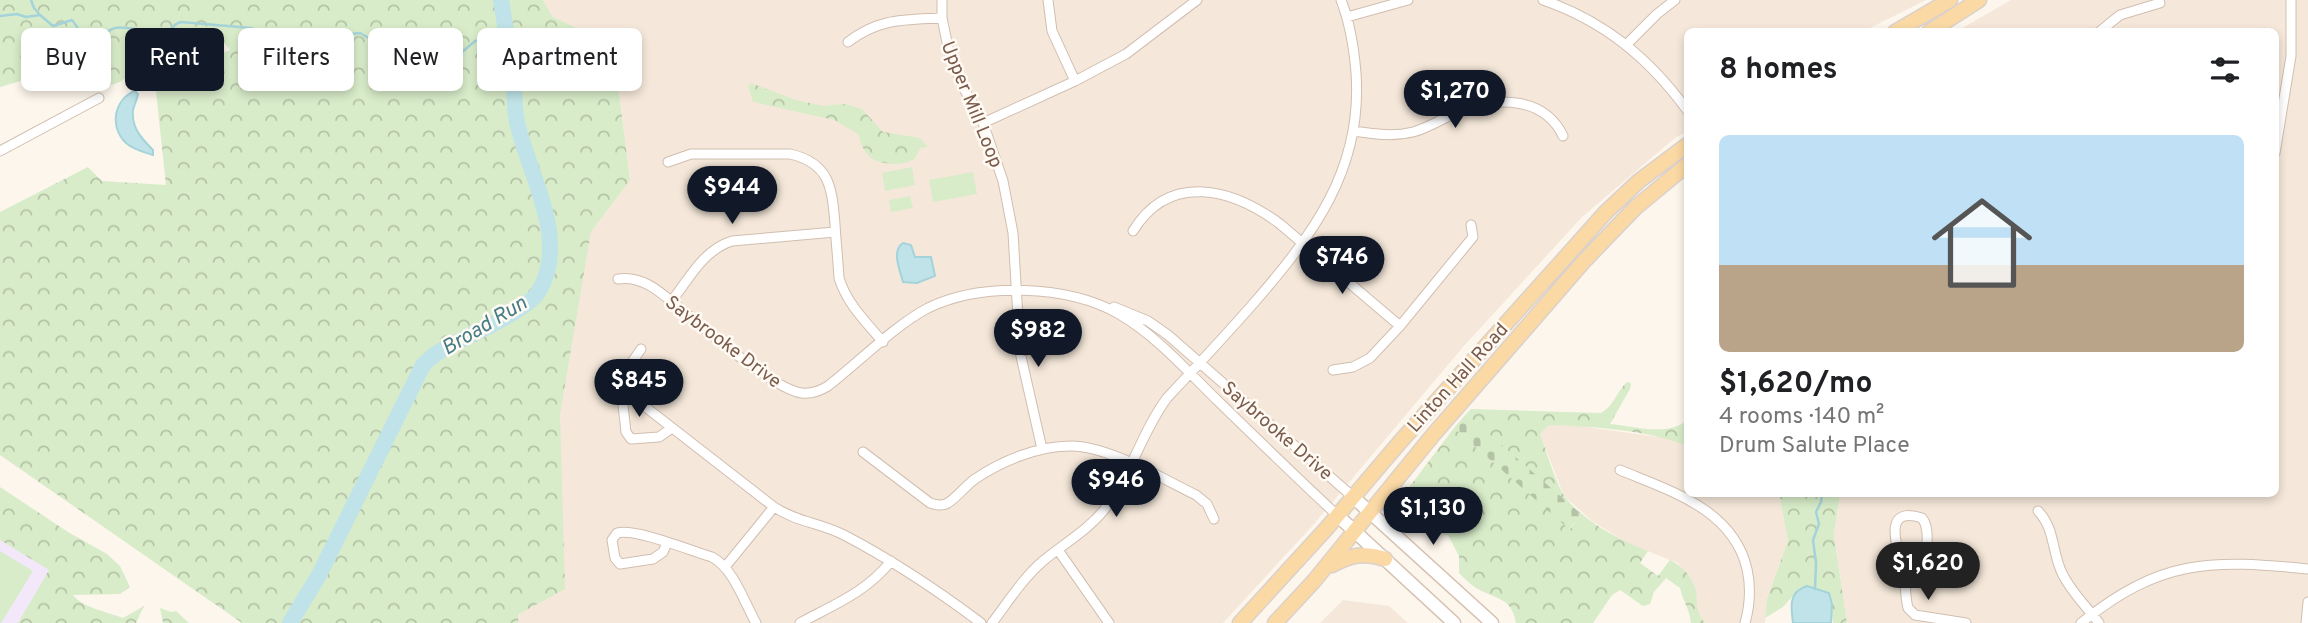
<!DOCTYPE html>
<meta charset="utf-8">
<style>
:root{--surface:#fff;--page:#f2f2f2;--text:#202124;--muted:#757577;--line:#e0e0e0;--accent:#111827}
body{margin:0;font-family:Overpass,sans-serif;background:var(--page);color:var(--text);height:100vh;display:flex;flex-direction:column;font-size:26px;white-space:nowrap}
*{box-sizing:border-box;margin:0}
p{font-size:23px;color:var(--muted)}
.icon{flex:none;width:38px;height:38px;fill:none;stroke:currentColor;stroke-width:2;stroke-linecap:round;stroke-linejoin:round}
.map{position:relative;flex:1;overflow:hidden}
.panel{position:absolute;left:1684px;top:28px;width:595px;height:469px;display:flex;flex-direction:column;background:var(--surface);border-radius:10px;box-shadow:0 4px 10px #0003}
.panel>*{flex:none}
.banner{position:absolute;left:21px;top:28px;width:665px;height:63px;display:flex;gap:14px}
.price{position:absolute;translate:-50% -60px;padding:0 16px;border-radius:24px;background:var(--accent);color:#fff;font-size:23px;line-height:46px;filter:drop-shadow(0 2px 4px #0008)}
.price::after{content:'';position:absolute;left:50%;top:42px;width:21px;height:16px;margin-left:-10px;background:inherit;clip-path:polygon(0 0,100% 0,50% 100%)}
.price.on{background:#222;color:#fff}
ul{padding:0;list-style:none}
li{display:grid;align-content:center;gap:14px;height:371px;padding:0 35px}
li+li{border-top:2px solid var(--line)}
li span{display:grid;place-items:center;height:217px;border-radius:10px;color:#555}
li>.icon{margin-inline-start:auto}
span .icon{width:126px;height:126px;fill:#fffc;stroke-width:1}
li b{font-size:30px}
h2{display:flex;justify-content:space-between;align-items:center;height:84px;padding:0 35px;font-size:30px}
.pill{padding:0 24px;border-radius:10px;background:var(--surface);box-shadow:0 4px 10px #0003;font-size:24px;line-height:63px}
.pill.on{background:var(--accent);color:#fff}
.map>svg:first-child{display:block}
</style>
<div class="map">
<svg width="2308" height="623" viewBox="0 0 2308 623">
<defs>
<pattern id="forest-crowns" width="20" height="18" patternUnits="userSpaceOnUse" patternTransform="scale(1.75)"><rect width="20" height="18" fill="#d8ecc9"/><path d="M2 6a3 3 0 1 1 6 0M12 15a3 3 0 1 1 6 0" fill="none" stroke="#b4c2a5"/></pattern>
<pattern id="cemetery-stones" width="16" height="16" patternUnits="userSpaceOnUse" patternTransform="scale(1.75)"><rect width="16" height="16" fill="#d8ecc9"/><path d="M2 7V4a2 2 0 0 1 4 0v3zM10 15v-3a2 2 0 0 1 4 0v3z" fill="#b4c2a5"/></pattern>
</defs>
<rect width="100%" height="100%" fill="#fdf6ec"/>
<!-- residential -->
<path fill="#f5e8da" d="M543,0H1926L1864,31L1687,32V131L1675,138L1582,217L1463,347L1314,524L1223,623H518L591,232L630,179L613,44L553,17Z
M2011,0H2308V623H1847L1834,535L1840,494H2275V32L1957,31Z
M1549,425L1579,426L1666,438L1687,446V494H1779L1788,541L1767,599L1765,623H1705L1697,612L1694,584L1678,563L1627,543L1592,521L1564,496L1540,434Z
M1343,600L1389,606L1408,623H1320Z"/>
<!-- education -->
<path fill="#f3e8fa" d="M0,540L50,570L18,623H0Z"/>
<!-- forest -->
<path fill="url(#forest-crowns)" d="M0,0H543L553,17L613,44L630,180L591,232L560,414L565,589L519,614L518,623H242L0,455V212L88,167L102,181L166,185L155,82L230,50L220,38C213,56 191,41 176,48C165,53 152,59 142,66C131,73 123,83 110,85L49,73L0,87Z
M751,83L796,100L823,106L845,104L862,109L883,132L920,138L928,147L920,148C919,150 917,156 915,158C905,167 882,165 871,158C863,152 861,142 858,134L834,120L753,102L748,86Z
M1627,382L1631,383L1630,389L1610,424C1633,426 1669,437 1687,420V446C1645,429 1594,427 1549,425L1540,434C1546,450 1556,484 1565,497C1585,522 1619,540 1648,551L1640,563L1658,576L1670,560C1679,564 1691,575 1694,585C1700,601 1692,606 1705,623H1691C1690,610 1683,601 1680,588L1666,578L1654,592L1650,604L1643,606L1620,590L1612,595L1593,623H1516C1511,596 1496,600 1476,588C1470,584 1464,578 1459,573V556L1448,535L1434,534L1430,524V514L1413,503L1412,496L1407,490L1454,428L1570,529L1581,515L1466,414L1471,409L1601,413C1613,407 1617,391 1627,382Z
M0,487L68,532L107,554L120,566L130,587L120,594L73,595C83,608 108,612 123,618L144,606L136,623H18L49,570L0,540Z
M1779,494H1840L1834,535L1847,623H1833L1829,593L1807,586L1799,589L1783,607L1765,618L1767,599L1788,541Z
M160,608L171,612L176,611L189,623H163Z"/>
<!-- cemetery -->
<path fill="url(#cemetery-stones)" d="M1466,414L1582,515L1569,529L1454,428Z"/>
<!-- green -->
<path fill="#d8ecc9" d="M912,167L915,185L885,191L882,173Z
M973,172L977,194L933,202L929,180Z
M910,196L913,208L891,212L889,200Z
M0,551L33,571L1,623H0Z"/>
<!-- water -->
<path fill="#bfe3e8" stroke="#a5d3da" stroke-width="2" d="M135,91L138,94C137,100 134,105 133,110C131,128 142,139 153,150V155C144,152 134,150 126,143C109,127 114,99 135,91Z
M903,243L911,245L915,257H931L935,276L917,283L903,282C900,270 891,251 903,243Z
M1807,586L1829,593L1832,604L1831,623H1793C1791,607 1788,592 1807,586Z"/>
<g fill="none" stroke-linecap="round" stroke-linejoin="round">
<!-- stream -->
<path stroke="#a5d3da" stroke-width="2.5" d="M31,0L34,8L40,15
M0,16L17,14L26,17L40,15L53,26L72,20C78,27 81,37 91,38C103,40 106,30 115,28C131,25 157,37 164,34C172,31 172,24 181,22L251,28L260,32L262,44L271,47L309,41L331,45L338,44L351,34L360,33L384,47L398,73L402,77L410,80L428,75L446,66L475,41L507,37
M1815,589L1816,563L1813,540L1819,524L1816,512L1821,502L1822,494"/>
<!-- river -->
<path stroke="#bfe3e8" stroke-width="16" d="M290,623L319,575L423,365C428,361 433,355 439,352C462,337 526,313 539,291C570,240 528,173 517,122C514,108 515,93 513,79C510,53 505,26 501,0"/>
<!-- street casing -->
<g stroke="#d1beb0" stroke-width="11">
<path id="street" d="M942,0V18L949,52L962,85L983,123L1003,181L1013,233L1020,352L1042,449
M1048,0L1052,31L1075,81
M1543,0C1604,21 1649,58 1687,110
M1347,17L1408,0
M2099,32L2120,15L2160,3
M848,42C879,18 904,20 942,18
M1627,44L1657,14L1675,0
M983,123L1075,81L1126,54L1197,0
M1353,131C1374,134 1393,137 1413,132C1431,127 1446,116 1463,110C1499,96 1545,98 1563,136
M0,151L99,98
M2275,153L2291,56V0
M668,162L691,154H790C830,163 832,188 835,224C836,242 838,260 839,278C847,304 866,322 883,342
M1133,231C1170,171 1233,189 1280,224L1400,326
M618,279C645,275 663,295 683,311C706,330 775,390 802,393C811,394 820,391 828,386C859,362 894,326 928,308C981,282 1068,285 1119,314C1157,336 1187,371 1218,401C1258,440 1297,478 1337,515
M671,302C689,279 703,250 732,241L835,232
M1114,307L1148,321L1168,335L1352,496
M641,349L626,371L621,388L774,507C797,522 820,523 844,535C892,560 937,590 981,623
M1020,352L1074,335
M1333,370L1353,367L1370,358L1400,326L1473,237L1471,225
M621,388L626,432L631,439L659,437L672,428
M863,452L930,503C936,505 940,506 946,504C956,499 965,486 975,479C1002,461 1037,446 1071,446C1108,446 1161,478 1196,495L1207,504L1214,519
M1620,470C1670,491 1733,509 1747,569C1751,587 1750,605 1745,623
M2038,511C2055,528 2052,553 2062,573C2071,592 2087,607 2099,623
M667,543L663,552L653,559L620,564L615,558L612,540L617,533C636,528 691,551 712,557C734,569 744,602 756,623
M1058,550L1109,623
M1902,565C1907,564 1914,563 1918,560C1930,554 1929,526 1922,518C1878,504 1900,554 1904,575C1906,586 1905,597 1908,608L1915,615L1966,623
M725,567L774,507
M800,623C833,605 867,592 891,561
M992,623C1008,602 1023,578 1043,561C1063,544 1087,531 1104,510C1131,476 1141,433 1167,398C1196,367 1225,336 1253,304C1313,235 1363,169 1356,73C1354,48 1350,23 1341,0
M2081,623C2160,559 2211,559 2308,569
M2306,623L2308,602"/>
</g>
<!-- secondary casing -->
<g stroke="#d6c0b0" stroke-width="15">
<path id="secondary" d="M1352,496L1492,623
M1337,515L1454,623"/>
</g>
<!-- primary casing -->
<g stroke="#dad1cd" stroke-width="17">
<path id="primary" d="M1895,32L1950,0
M1929,32L1979,0
M1332,565C1351,555 1364,552 1385,559
M1240,623L1326,529L1400,442L1606,212L1639,181L1687,145
M1275,623L1314,581L1433,435L1585,260L1635,208L1687,165"/>
</g>
<!-- street -->
<use href="#street" stroke="#fff" stroke-width="9"/>
<!-- secondary -->
<use href="#secondary" stroke="#fff" stroke-width="12"/>
<!-- primary -->
<use href="#primary" stroke="#fbd9a5" stroke-width="14"/>
</g>
<g text-anchor="middle" stroke-width="5" stroke-linejoin="round" paint-order="stroke">
<!-- street labels -->
<g font-size="19" fill="#7a5c4d" stroke="#fffaf3">
<text transform="translate(973 104) rotate(68)" y="7">Upper Mill Loop</text>
<text transform="translate(724 341) rotate(37)" y="7">Saybrooke Drive</text>
<text transform="translate(1457 377) rotate(-48)" y="7">Linton Hall Road</text>
<text transform="translate(1278 430) rotate(41)" y="7">Saybrooke Drive</text>
</g>
<!-- water labels -->
<g font-size="21" font-style="italic" fill="#437c86" stroke="#fffaf3">
<text transform="translate(484 325) rotate(-31)" y="7">Broad Run</text>
</g>
</g>
</svg>
<b class="price" style="left:1455px;top:130px">$1,270</b>
<b class="price" style="left:732px;top:226px">$944</b>
<b class="price" style="left:1342px;top:296px">$746</b>
<b class="price" style="left:1038px;top:369px">$982</b>
<b class="price" style="left:639px;top:419px">$845</b>
<b class="price" style="left:1116px;top:519px">$946</b>
<b class="price" style="left:1433px;top:547px">$1,130</b>
<b class="price on" style="left:1928px;top:602px">$1,620</b>
<div class="banner">
<a class="pill">Buy</a>
<a class="pill on">Rent</a>
<a class="pill">Filters</a>
<a class="pill">New</a>
<a class="pill">Apartment</a>
</div>
<section class="panel">
<h2>8 homes<svg class="icon" aria-label="filters" viewBox="0 0 24 24"><path d="M4 7h16M4 17h16"/><circle cx="9" cy="7" r="2"/><circle cx="15" cy="17" r="2"/></svg></h2>
<ul>
<li><span style="background:linear-gradient(#bfe0f5 60%,#b9a48a 0)"><svg class="icon" aria-label="home" viewBox="0 0 24 24"><path d="M3 11l9-7 9 7M6 9v11h12V9"/></svg></span><div><b>$1,620/mo</b><p>4 rooms · 140 m²</p><p>Drum Salute Place</p></div></li>
</ul>
</section>
</div>
